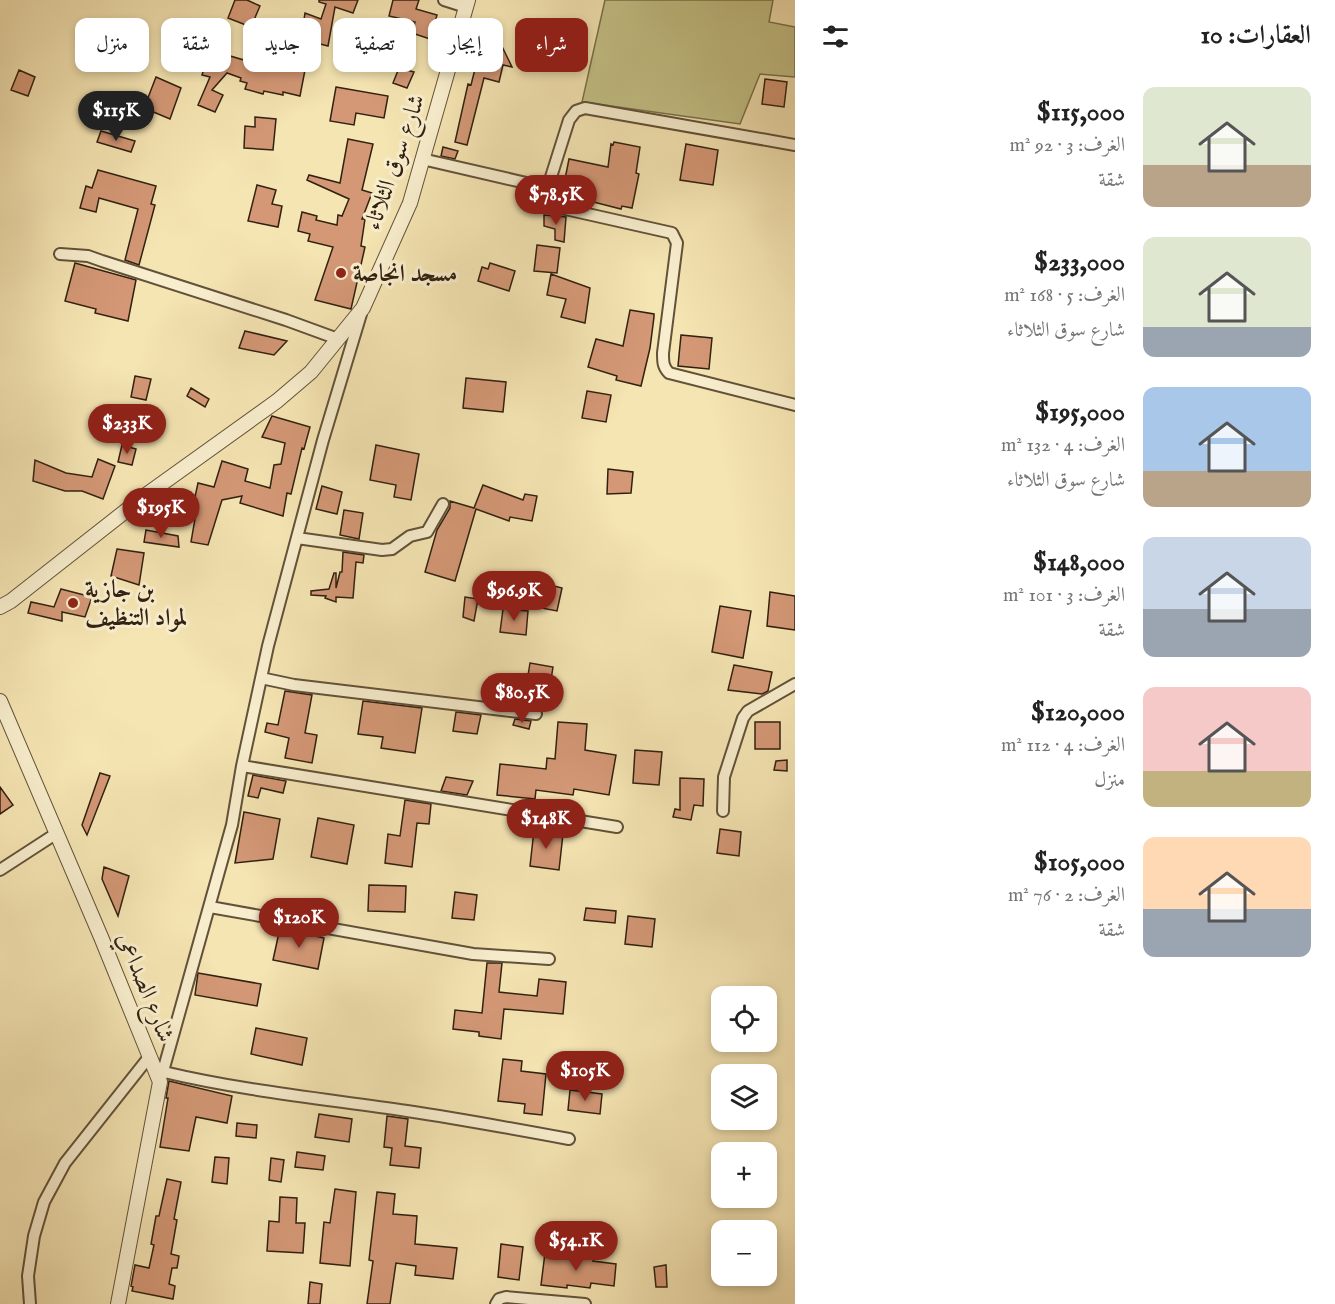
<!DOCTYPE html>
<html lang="ar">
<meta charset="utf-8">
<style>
:root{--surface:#fff;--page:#f2f2f2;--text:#222;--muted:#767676;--accent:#8f2418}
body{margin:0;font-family:"IM FELL English",Amiri,serif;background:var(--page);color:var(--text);direction:rtl;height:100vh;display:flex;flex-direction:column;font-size:22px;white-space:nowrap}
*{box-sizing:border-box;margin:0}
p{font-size:20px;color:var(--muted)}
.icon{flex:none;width:33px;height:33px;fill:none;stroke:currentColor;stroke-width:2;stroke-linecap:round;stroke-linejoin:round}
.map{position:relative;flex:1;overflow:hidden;direction:ltr}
.panel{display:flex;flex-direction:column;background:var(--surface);width:540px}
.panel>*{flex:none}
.top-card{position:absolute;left:18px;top:18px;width:570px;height:54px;direction:rtl;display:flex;gap:12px}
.controls{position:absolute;left:711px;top:986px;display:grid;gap:12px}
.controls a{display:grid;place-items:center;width:66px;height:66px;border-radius:12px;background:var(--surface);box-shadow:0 3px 9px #0003;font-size:30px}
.price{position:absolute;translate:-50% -51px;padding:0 14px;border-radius:21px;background:var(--accent);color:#fff;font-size:20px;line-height:39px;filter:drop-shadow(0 2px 3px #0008)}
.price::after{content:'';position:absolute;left:50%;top:36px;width:18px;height:14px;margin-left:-9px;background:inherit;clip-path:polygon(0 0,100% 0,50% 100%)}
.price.current{background:#222;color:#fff}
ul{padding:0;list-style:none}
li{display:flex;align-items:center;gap:18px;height:150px;padding:0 24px}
li span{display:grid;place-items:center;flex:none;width:168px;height:120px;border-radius:12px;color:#555}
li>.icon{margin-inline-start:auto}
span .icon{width:72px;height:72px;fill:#fffc;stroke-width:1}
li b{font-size:26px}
h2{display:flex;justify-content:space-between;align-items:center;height:72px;padding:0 24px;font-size:26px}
.chip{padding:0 21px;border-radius:12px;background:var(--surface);box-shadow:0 3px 9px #0003;font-size:21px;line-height:54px}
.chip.current{background:var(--accent);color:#fff}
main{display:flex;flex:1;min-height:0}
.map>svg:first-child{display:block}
</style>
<main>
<section class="panel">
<h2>العقارات: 10<svg class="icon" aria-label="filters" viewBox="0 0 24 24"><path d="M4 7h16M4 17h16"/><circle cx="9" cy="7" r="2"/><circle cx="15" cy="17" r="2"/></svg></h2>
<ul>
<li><span style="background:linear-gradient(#dfe7d0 65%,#b9a48a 0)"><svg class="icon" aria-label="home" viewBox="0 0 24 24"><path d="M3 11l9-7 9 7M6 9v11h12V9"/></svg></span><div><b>$115,000</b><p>الغرف: 3 · 92 m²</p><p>شقة</p></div></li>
<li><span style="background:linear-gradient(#dfe7d0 75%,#9aa5b1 0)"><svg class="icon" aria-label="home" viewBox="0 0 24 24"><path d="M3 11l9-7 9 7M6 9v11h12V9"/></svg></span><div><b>$233,000</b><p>الغرف: 5 · 168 m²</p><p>شارع سوق الثلاثاء</p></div></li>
<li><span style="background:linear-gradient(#a9c7e8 70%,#b9a48a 0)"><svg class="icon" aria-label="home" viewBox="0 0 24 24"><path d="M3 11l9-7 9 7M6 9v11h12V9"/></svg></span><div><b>$195,000</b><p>الغرف: 4 · 132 m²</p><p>شارع سوق الثلاثاء</p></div></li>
<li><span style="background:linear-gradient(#c9d6e8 60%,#9aa5b1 0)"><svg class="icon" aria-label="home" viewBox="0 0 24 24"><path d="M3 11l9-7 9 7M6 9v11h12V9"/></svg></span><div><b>$148,000</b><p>الغرف: 3 · 101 m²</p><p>شقة</p></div></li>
<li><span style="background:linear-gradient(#f6c9c9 70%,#c2b280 0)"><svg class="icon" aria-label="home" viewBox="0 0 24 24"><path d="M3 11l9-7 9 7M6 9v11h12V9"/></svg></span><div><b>$120,000</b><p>الغرف: 4 · 112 m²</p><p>منزل</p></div></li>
<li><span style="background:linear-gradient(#ffd9b3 60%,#9aa5b1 0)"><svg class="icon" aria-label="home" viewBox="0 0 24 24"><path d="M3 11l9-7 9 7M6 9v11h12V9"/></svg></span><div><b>$105,000</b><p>الغرف: 2 · 76 m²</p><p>شقة</p></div></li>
</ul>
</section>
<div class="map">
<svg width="795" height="1304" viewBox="0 0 795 1304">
<rect width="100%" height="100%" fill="#f5e5b3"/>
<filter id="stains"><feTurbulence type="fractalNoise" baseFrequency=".00333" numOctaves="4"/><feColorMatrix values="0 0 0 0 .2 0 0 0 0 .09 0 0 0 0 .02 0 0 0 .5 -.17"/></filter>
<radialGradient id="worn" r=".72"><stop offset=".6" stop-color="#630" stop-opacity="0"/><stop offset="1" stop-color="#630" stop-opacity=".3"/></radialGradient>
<!-- green -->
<path fill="#c4c287" stroke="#7a724c" stroke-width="1.5" d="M605,0H773L769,22L795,27V77L760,74L740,124L582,102Z"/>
<!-- building -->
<path fill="#d49876" stroke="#312110" stroke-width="1.5" d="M235,0H247L260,6L251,27L228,18Z
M319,0H358L353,13L335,7L328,46L301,39L305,13L321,19L326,4L319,2Z
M393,0H419L416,9L437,15L430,39L412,33L415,22L389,16Z
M484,22L491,24L512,67L503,65L499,82L484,78L467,145L455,142L468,84L471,85L478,57H476Z
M210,50L274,69L275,65L305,70L300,96L283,92V95L264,91L263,94L245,89L247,83L240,81L241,78L227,73L212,90L223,95L215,112L198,105L210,77L202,75Z
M399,68L414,72L407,88L393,83Z
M19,70L35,77L28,96L11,90Z
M156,77L181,88L170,119L144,108Z
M765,79L787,82L784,107L762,104Z
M336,87L388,96L384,118L356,113L354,125L330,121Z
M255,117L276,119L273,150L244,148L245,126L255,127Z
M101,131L135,141L131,152L97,142Z
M348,139L373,144L362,190L372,193L362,219H365L361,246L365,247L351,309L315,300L333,247L308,241L310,234L298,231L302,212L317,216L316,220L337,225L338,215L342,216L349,199L307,180L309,175L340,183Z
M614,142L640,147L636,173L639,174L632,208L622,206L621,209L562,194L569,159L608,167L611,144L613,145Z
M686,144L718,150L713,185L680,180Z
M443,147L458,151L455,159L441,156Z
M98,170L156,186L151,204L155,205L139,265L125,260L138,209L99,198L96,212L80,208L86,186L92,188Z
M257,185L276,190L272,204L282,206L278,227L248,221Z
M544,215L566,217L564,242L555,240V229L544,226Z
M537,245L560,248L557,273L534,271Z
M75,263L136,280L128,321L95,313L96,309L65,301Z
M490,263L515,271L509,291L478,281L482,267L488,269Z
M551,274L590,288L585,323L561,317L566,299L547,295Z
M630,310L654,314V317L650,348L641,386L616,380L617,376L588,367L596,339L623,346Z
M245,331L287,341L274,355L239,348Z
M681,335L712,338L709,369L678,366Z
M135,376L151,379L146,400L131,397Z
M466,378L506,382L503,412L463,408Z
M191,388L209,399L205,407L187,396Z
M587,391L611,395L606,422L582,418Z
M272,416L310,427L304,449L302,448L291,494L287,493L283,516L240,503L242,496L222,500L208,545L191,542L197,507L193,506L198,483L214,487L222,461L248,469L245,481L270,488L274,465L281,464L285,443L262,437Z
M122,445L136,449L132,465L118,462Z
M376,445L419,454L411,500L394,497L396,485L370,480Z
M98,459L115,466L103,499L82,491H65L33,481L35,460L66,473L92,477Z
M608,469L633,472L631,493L607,494Z
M483,485L523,500L525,494L537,496L532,521L510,517L509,521L476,509L455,581L425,572L437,530L450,508V501L474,508Z
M322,486L342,492L337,514L316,509Z
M344,510L363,513L359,539L340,535Z
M146,530L178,536L179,547L144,542Z
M117,549L144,553L139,585L111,576Z
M343,552L364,555L363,563L356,562L353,598L336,597V602L325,598L326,596L311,595V591L329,589L334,573H336V588L340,572H342Z
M542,583L562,588L557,611L536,607Z
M61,589L92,597L85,617L62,612V621L28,613L31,602L54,607Z
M770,592L795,596V630L767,626Z
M465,597L478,599L474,621L463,617Z
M720,606L751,611L743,658L712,652Z
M503,609L528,611L526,635L500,632Z
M530,663L553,667L549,692L526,688Z
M734,665L772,672L768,691L762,694L728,690Z
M489,680L504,681L501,694L486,691Z
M285,691L312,695L305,733L317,735L312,763L285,758L289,738L265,732L267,723L278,725Z
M363,701L422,708L415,753L381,748L383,737L358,734Z
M456,712L481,715L477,734L453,731Z
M515,719L531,721L529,729L513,725Z
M558,722L587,724L585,750L616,755L609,795L574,789L573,795L536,790L535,799L497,795L500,764L546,769L547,758L555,759Z
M755,722H780V749H755Z
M635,750L662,752L659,785L633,783Z
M787,760V771L774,770L776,761Z
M100,773L110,776L87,835L82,825Z
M253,775L286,781L283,793L261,788L258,798L248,796Z
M446,777L473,781L467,795L441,791Z
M680,778L704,779L703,806L694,805L691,820L673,817L675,809L680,810Z
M0,787L13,805L0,814Z
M405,800L431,804L429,824L417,823L412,867L385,863L388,834L400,836Z
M244,812L280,819L273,859L235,863Z
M318,818L354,825L347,864L311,857Z
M720,829L741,832L739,856L717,853Z
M534,830L563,834L559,870L530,866Z
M104,867L129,876L118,916L102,879Z
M369,885L406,886L405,912L368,911Z
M455,892L477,895L474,920L452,918Z
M586,908L616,911L615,923L584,920Z
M628,916L655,919L652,947L625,944Z
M280,928L324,938L318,969L273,960Z
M487,963H502L499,992L537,996L539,979L566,982L563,1014L504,1009L501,1039L479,1036V1032L453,1029L455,1010L482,1013Z
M198,973L261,984L257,1006L195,995Z
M256,1028L307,1038L302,1065L251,1054Z
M503,1059L522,1061L521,1071L546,1074L542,1115L524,1113L525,1104L498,1101Z
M169,1081L232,1096L227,1123L196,1117L189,1151L160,1147L168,1098H166Z
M570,1090L602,1094L600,1114L568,1110Z
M319,1114L352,1119L349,1142L315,1137Z
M387,1116L408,1119L405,1146L421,1148L419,1168L390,1165L392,1148L384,1147Z
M237,1123L257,1125L256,1138L236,1136Z
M297,1152L325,1156L323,1170L295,1167Z
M215,1157L229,1158L227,1184L212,1182Z
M271,1158L284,1160L281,1182L269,1180Z
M167,1179L181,1182L174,1219L177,1220L171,1254L179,1256L177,1268H172L169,1284L175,1286L173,1299L132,1291L133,1287L131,1286L135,1265L149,1268L154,1245L151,1244L156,1216H159Z
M335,1189L356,1192L350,1266L320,1263L324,1222L330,1223Z
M377,1192L395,1194L393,1214L417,1216L415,1244L457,1248L453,1279L415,1275L416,1266L396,1263L390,1304H367L373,1261L369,1260Z
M280,1197L297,1198L296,1223H305L303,1253L267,1251L269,1221L279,1222Z
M501,1244L523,1247L519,1280L498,1277Z
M545,1253L594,1258L593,1261L616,1264L614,1286L591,1283L590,1288L567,1285V1288L541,1285Z
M666,1265L667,1287H656L654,1267Z
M310,1282L322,1284L320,1304H308Z"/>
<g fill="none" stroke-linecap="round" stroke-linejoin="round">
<!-- minor casing -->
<g stroke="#625239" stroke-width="14">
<path id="minor" d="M444,0L466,7
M422,159L535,185L551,202L561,208L672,233L677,243L663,353C663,362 663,367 669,373L795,405
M545,196L569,120L576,111L585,108L795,145
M60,254L88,256L102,261L286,320L338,339
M297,538L382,550L392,549L410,536L427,532L443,504
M261,678L294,685L536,714
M242,766L617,827
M723,811L724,777L743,718L748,711L795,684
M0,870L57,833
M210,907L473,954L549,959
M164,1072C244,1091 326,1099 407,1111C461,1119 515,1129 569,1139
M160,1082L232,825L242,766L268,646L323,440L361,314
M30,1304L28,1276L34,1236L44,1202L65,1163L149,1057
M496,1304L499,1299L506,1297L585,1304"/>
</g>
<!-- tertiary casing -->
<g stroke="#625239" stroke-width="16">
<path id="tertiary" d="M0,607L11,601L146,495L277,401L311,372L363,308L410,203L468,0
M0,701L101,937L160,1082L118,1304"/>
</g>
<!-- minor -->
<use href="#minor" stroke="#f8eece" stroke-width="10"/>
<!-- tertiary -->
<use href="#tertiary" stroke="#f8eece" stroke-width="14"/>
</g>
<!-- markers -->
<g fill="#8f2418" stroke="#f8eece" stroke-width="2">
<circle cx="341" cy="273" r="6"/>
<circle cx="73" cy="603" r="6"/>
</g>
<g text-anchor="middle" stroke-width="6" stroke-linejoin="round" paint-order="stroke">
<!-- street labels -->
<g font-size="24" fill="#312110" stroke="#f8eece">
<text transform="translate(394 162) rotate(-71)" y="8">شارع سوق الثلاثاء</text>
<text transform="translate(146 987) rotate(68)" y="8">شارع الصداعي</text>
</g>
<!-- poi labels -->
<g font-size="24" font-weight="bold" fill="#312110" stroke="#f8eece" text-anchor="start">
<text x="353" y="281">مسجد انجاصة</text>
<text x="85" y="597">بن جازية<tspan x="85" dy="28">لمواد التنظيف</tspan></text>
</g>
</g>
<rect width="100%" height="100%" filter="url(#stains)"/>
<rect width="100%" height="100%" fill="url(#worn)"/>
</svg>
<div class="controls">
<a><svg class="icon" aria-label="locate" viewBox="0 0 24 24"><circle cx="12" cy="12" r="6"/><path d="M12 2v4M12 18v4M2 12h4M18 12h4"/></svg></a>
<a><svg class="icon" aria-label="layers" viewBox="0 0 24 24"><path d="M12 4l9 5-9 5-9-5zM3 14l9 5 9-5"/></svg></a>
<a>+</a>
<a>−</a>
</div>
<b class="price current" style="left:116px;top:142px">$115K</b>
<b class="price" style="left:556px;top:226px">$78.5K</b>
<b class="price" style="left:127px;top:455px">$233K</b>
<b class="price" style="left:161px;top:539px">$195K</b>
<b class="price" style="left:514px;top:622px">$96.9K</b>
<b class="price" style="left:522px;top:724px">$80.5K</b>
<b class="price" style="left:546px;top:850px">$148K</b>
<b class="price" style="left:299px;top:949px">$120K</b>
<b class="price" style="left:585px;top:1102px">$105K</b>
<b class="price" style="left:576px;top:1272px">$54.1K</b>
<div class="top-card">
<a class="chip current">شراء</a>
<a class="chip">إيجار</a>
<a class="chip">تصفية</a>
<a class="chip">جديد</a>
<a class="chip">شقة</a>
<a class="chip">منزل</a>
</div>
</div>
</main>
